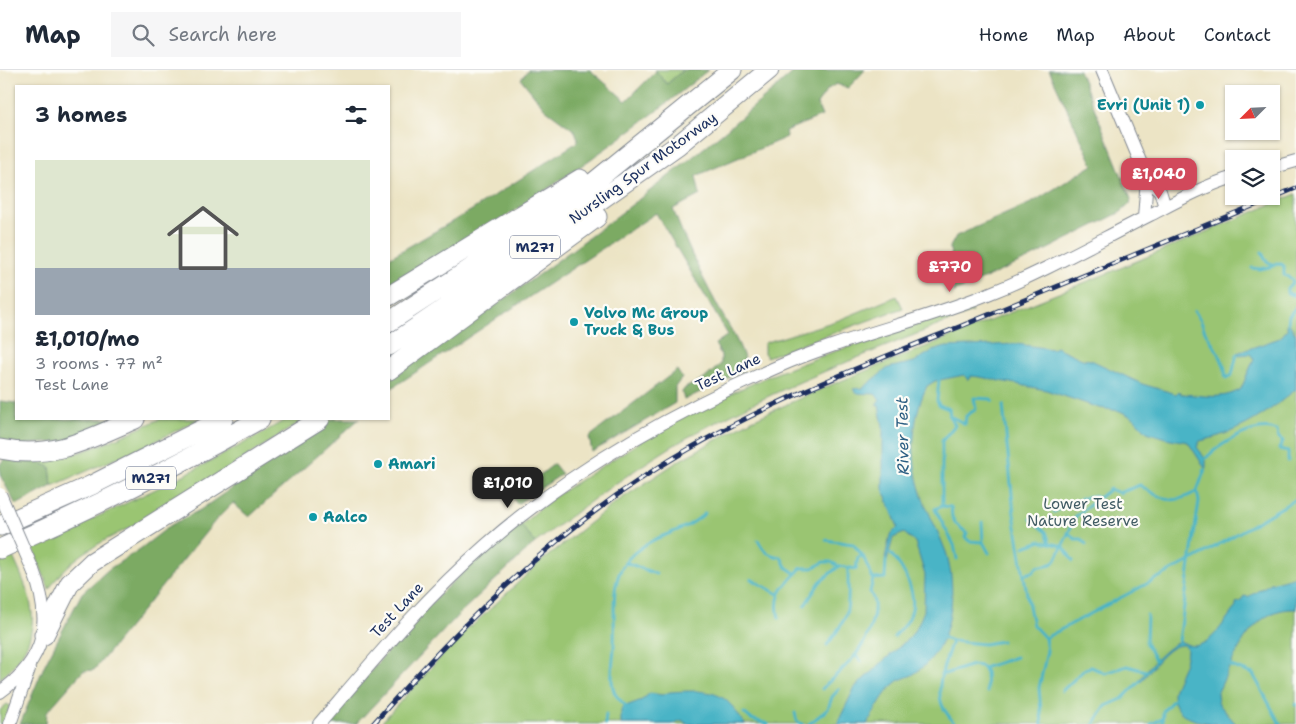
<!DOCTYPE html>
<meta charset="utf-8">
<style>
:root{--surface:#fff;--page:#f6f6f7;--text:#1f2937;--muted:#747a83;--line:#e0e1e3;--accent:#d1495b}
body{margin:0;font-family:"Shantell Sans",sans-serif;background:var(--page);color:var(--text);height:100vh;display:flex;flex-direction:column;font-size:19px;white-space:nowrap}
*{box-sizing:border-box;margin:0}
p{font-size:16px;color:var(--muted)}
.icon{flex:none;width:28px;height:28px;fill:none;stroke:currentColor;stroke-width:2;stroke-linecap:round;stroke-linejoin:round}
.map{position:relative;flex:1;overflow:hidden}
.side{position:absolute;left:15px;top:15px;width:375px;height:335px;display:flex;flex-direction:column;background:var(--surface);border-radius:0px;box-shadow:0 1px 4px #0004}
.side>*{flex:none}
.needle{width:32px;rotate:246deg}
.fabs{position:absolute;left:1225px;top:15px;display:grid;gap:10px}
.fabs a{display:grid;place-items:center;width:55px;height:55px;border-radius:0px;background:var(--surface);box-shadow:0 1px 4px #0004;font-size:25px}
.price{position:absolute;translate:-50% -42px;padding:0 11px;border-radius:10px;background:var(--accent);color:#fff;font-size:16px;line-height:32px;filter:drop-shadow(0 1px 2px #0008)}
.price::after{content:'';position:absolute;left:50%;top:30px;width:15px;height:11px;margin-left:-8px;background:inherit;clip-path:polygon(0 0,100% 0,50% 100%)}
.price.active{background:#222;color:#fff}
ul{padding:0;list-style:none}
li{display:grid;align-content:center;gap:10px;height:265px;padding:0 20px}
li+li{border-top:1px solid var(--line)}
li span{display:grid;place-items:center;height:155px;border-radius:0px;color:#555}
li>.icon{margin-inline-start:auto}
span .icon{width:90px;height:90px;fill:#fffc;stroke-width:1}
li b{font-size:21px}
h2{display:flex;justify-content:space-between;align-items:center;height:60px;padding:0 20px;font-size:21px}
header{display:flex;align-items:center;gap:30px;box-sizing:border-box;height:70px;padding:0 25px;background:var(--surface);border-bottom:1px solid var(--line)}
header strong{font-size:24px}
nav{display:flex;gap:28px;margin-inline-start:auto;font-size:18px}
.search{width:350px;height:45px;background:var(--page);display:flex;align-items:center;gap:12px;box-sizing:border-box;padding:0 18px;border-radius:0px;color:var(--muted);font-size:19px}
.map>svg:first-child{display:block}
</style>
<header>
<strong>Map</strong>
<div class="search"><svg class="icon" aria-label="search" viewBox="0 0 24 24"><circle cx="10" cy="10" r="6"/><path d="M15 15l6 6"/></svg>Search here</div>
<nav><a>Home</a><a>Map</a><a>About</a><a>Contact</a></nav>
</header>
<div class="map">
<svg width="1296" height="654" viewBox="0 0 1296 654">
<rect width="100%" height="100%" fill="#fdfcf7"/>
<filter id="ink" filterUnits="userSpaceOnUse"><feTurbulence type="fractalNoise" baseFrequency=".02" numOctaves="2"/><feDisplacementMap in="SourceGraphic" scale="10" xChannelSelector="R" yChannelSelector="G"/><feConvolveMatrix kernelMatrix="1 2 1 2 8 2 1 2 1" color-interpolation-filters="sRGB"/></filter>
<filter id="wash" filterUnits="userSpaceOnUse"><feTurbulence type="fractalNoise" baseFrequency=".0096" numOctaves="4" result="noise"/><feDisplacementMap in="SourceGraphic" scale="20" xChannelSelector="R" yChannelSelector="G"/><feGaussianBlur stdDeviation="1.12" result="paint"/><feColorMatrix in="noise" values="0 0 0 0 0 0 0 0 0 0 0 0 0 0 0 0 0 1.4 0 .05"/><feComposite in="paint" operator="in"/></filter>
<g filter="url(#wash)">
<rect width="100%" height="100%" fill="#ece4c5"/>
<!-- green -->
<path fill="#9ac572" stroke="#5a7a68" d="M655,0H683L667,14Z
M1296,124V654H380L469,556L471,557L539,493L615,433L680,390L752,350L821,319L1118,199Z
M897,226L903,238L767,287L764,283V273L839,250Z
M969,237L972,242C870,283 766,321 671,377C624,406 580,439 535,473L521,455L551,429L677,348L769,306L827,284Z
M160,349H199L150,374L52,416L50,397L33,390C76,390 121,366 160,349Z
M287,349H305C254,381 205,416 153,445C112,469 76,478 49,519L32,476C119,438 205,397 287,349Z
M12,485C36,535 46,568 0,609V491Z
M7,634L10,636L3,654H0V640Z"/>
<!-- forest -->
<path fill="#7baa64" stroke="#4b6c61" d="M528,0H590L626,31L656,1L667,14L683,0H708C608,83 499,152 389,221V188L472,140L576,73L578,69L575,61L545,39L521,9Z
M796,0H865L848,18L836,14L828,19L817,34L822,46L785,61L787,67L696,106L700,125L673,139C685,171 699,201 715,231C724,249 745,279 746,298L743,301L684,330L682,322L685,318L704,309L721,294V285L715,274L728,265L656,143L389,320V310C530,213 668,113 796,0Z
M1049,0H1079L1131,129L1130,134L1121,142L1028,189L954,222L950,177L956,166L1033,132L1093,95Z
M677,300L682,308L675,317V333L592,382L589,367Z
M0,331L16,333V349H127L74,371L0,376Z
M332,349H359L249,447L233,433L215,451L94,600L83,601L47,642L46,654H20L45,594L82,523L109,499L140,479L171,455L200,440Z
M5,388L33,390L50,397L52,416L16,435L0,405V394Z
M554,394L562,404L517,434L512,427Z
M521,455L535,473L461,542L356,654H326C362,611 398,568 437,527C463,501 492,478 521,455Z"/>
<!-- water -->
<path fill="#49b4c6" stroke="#327292" d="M1287,253H1289L1296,265V319C1265,345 1241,362 1200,371L1197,377L1206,390V400L1188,372L1165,368L1147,362L1134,348L1120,341L1099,338L1046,320L980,307L971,306L968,310L964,305L935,311L927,316C911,348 910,389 921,423C928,444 939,462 946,482C955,510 954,549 940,575C935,586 922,599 912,605C906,608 899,609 895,613C883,624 875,641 867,654H837L855,617L910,567L918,555L924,541L925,505L915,472L904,463L893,468L887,491L885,488L890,465L898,457L883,419V356L879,336L876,335L880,329L875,324L856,323L853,319L863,318L888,298L914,292L932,281L946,277L1017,274L1052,279L1056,277L1082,289L1091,290L1142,314L1176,324L1179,321L1181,324C1201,325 1223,331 1241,319L1254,289L1250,284L1238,285L1237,283L1280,268L1287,260Z
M1296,506V539C1250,536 1233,592 1217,624L1218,633L1236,654C1214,654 1184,654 1175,634C1173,628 1172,625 1174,619C1179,604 1187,594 1187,578L1183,575C1167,574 1150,601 1141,612L1140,610C1150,594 1163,581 1179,571C1184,572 1188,576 1193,576C1213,575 1225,549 1236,537V533L1240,532L1244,526L1248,527L1271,513Z
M670,622C688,621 714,618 728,632C735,638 739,647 745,654H687L682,650L671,654H621V641L623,637L642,630L650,623L662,625Z"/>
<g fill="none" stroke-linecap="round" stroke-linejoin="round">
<!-- stream -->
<path stroke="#49b4c6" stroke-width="3" d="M1262,182C1265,193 1271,195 1281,194L1284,196V205L1292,209L1293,212L1287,218V223L1296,226
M1252,198L1260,199L1274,196
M1194,241C1202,249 1202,257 1207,265C1213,274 1221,286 1224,296C1226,301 1224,303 1226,308L1232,305L1237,284
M1288,253L1289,246L1296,237
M939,310L937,331L939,335L949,339L950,347L955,355L942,371V436L935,439L954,475L957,489
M1003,335L1014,444L1028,531L1033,555L1045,568
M950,346L965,354L966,346L976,339L974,328L991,329L993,331
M1205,389C1219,374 1257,351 1277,361L1278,367L1283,371L1279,379L1288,381V391
M942,436L951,437L952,447L956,454L967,463L965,467L969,471L983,472L989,483
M1054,442L1069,432C1079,433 1087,422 1098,428
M1031,449L1046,462L1050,473
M982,452L983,472
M1068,462L1075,469H1081L1086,474
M758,470C764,482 768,485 781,487L786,497L796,504
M826,470L853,474L863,486
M1024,477L1041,471L1063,476L1073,491
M890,483C904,498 920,527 909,548C906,555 899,561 894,567
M625,492L656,504
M1026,504L1033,502L1037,497L1051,494L1056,490L1076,446L1110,419L1119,423L1140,415C1161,430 1174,436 1197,421
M751,509L778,524
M805,535L820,512L839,496
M1147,545L1146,573L1155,590
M779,548C773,522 785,516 801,498H813L824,492H831L839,496L856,499L858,487L863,486L873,509L885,508L886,490
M939,566L952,571C946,590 934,617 943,637C946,643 951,649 955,654
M952,571L984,574L1002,571
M1179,571L1199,431L1197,421L1205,399
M827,575C853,542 848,538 848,498
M855,585L861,591
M1228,595L1253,604L1280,654
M983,598L1016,587
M941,605L973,595L981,596L986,602L987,622
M822,619C833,607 848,596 857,583C868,568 881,538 870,522L873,509
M1062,621L1085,599L1091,597L1105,603L1127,596L1146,601
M1295,635L1296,634
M626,636C622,632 615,626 614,621C609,609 614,588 614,575C616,526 604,493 658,468C675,461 692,456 705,443
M744,643L751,649L768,654
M795,643L797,651L802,654
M605,654L606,644
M809,654L828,639L832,627L839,619
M1042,654L1039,618L1047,581L1045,568L1199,486L1296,429
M1094,654L1106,636L1122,629L1140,611
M1151,654L1161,649
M1162,654L1163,641L1173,630"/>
</g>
</g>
<g filter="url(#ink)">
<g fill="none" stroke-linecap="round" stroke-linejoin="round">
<!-- minor casing -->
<g stroke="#848a92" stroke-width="14">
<path id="minor" d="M1102,0L1147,108L1160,121L1165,137
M1271,98L1296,91
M1144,148L1147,108
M0,622C46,590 53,551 33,500
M10,654L29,599
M319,654C372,592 424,529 486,475C571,400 674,342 777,297C846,267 919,252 988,224C1044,202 1096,172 1150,145C1177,131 1204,116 1234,107"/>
</g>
<!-- highway casing -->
<g stroke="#848a92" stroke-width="21">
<path id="highway" d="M389,226L580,109
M389,252L508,174L583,121L732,0
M389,276L504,198L678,75L769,0
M389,300L597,147
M0,379C52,390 89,369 135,349
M0,456L92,415L223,349
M0,479C89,440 175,397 260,349
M44,565L70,513L92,492L320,349"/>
</g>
<!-- minor -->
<use href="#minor" stroke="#fff" stroke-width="12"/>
<!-- highway -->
<use href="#highway" stroke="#fff" stroke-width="19"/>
<!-- rail casing -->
<g stroke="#1b2f5e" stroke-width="5">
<path id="rail" d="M373,654C455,561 541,474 645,406C742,342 852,300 959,257C1071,211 1184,164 1296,118"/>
</g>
<!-- rail -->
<use href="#rail" stroke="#fdfcf7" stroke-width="3" stroke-dasharray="9" stroke-linecap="butt"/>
<!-- minor-bridge casing -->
<g stroke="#848a92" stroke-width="14" stroke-linecap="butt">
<path id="minor-bridge" d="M0,424L33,500"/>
</g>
<!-- minor-bridge -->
<use href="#minor-bridge" stroke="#fff" stroke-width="12"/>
</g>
</g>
<!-- markers -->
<g fill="#0f9aa8" stroke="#fdfcf7" stroke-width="2">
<circle cx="1200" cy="35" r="5"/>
<circle cx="574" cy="252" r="5"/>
<circle cx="378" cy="394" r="5"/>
<circle cx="313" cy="447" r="5"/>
</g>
<g text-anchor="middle" stroke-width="4.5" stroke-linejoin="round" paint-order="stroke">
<!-- shield labels -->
<g fill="#fdfcf7" stroke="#5f6c8c" stroke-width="1">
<rect x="510" y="165.5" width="50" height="23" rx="4"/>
<rect x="126" y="396.5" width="50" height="23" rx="4"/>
</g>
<g font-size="14" font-weight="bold" fill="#1b2f5e">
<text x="535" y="182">M271</text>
<text x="151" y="413">M271</text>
</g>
<!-- culture labels -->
<g font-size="15" font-weight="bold" fill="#0d838f" stroke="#fdfcf7" text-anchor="start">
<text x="1190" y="40" text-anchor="end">Evri (Unit 1)</text>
<text x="584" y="248">Volvo Mc Group<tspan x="584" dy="17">Truck &amp; Bus</tspan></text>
<text x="388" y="399">Amari</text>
<text x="323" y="452">Aalco</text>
</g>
<!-- street labels -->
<g font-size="15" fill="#1b2f5e" stroke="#fdfcf7">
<text transform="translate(643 98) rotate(-36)" y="5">Nursling Spur Motorway</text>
<text transform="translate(728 302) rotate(-25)" y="5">Test Lane</text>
<text transform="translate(397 540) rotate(-47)" y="5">Test Lane</text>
</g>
<!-- park labels -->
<g font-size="15" fill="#415c64" stroke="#fdfcf7">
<text x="1083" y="439">Lower Test<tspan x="1083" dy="17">Nature Reserve</tspan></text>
</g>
<!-- water labels -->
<g font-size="16" font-style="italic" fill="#2b5e82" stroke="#fdfcf7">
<text transform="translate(902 366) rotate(-91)" y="6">River Test</text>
</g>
</g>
</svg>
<div class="fabs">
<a><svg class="needle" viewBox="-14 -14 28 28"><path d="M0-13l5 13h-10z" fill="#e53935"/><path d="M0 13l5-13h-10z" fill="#747a83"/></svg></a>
<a><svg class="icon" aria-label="layers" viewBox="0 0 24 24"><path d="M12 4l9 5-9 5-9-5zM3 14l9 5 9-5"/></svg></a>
</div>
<b class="price" style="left:1159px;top:130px">£1,040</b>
<b class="price" style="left:950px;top:223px">£770</b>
<b class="price active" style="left:508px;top:439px">£1,010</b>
<section class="side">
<h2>3 homes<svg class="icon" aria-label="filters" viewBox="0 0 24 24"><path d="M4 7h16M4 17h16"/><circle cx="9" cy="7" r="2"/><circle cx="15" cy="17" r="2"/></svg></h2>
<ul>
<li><span style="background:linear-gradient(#dfe7d0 70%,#9aa5b1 0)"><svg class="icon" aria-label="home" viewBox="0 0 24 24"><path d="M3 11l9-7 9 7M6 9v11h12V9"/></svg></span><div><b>£1,010/mo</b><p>3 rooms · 77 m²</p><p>Test Lane</p></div></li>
</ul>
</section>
</div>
